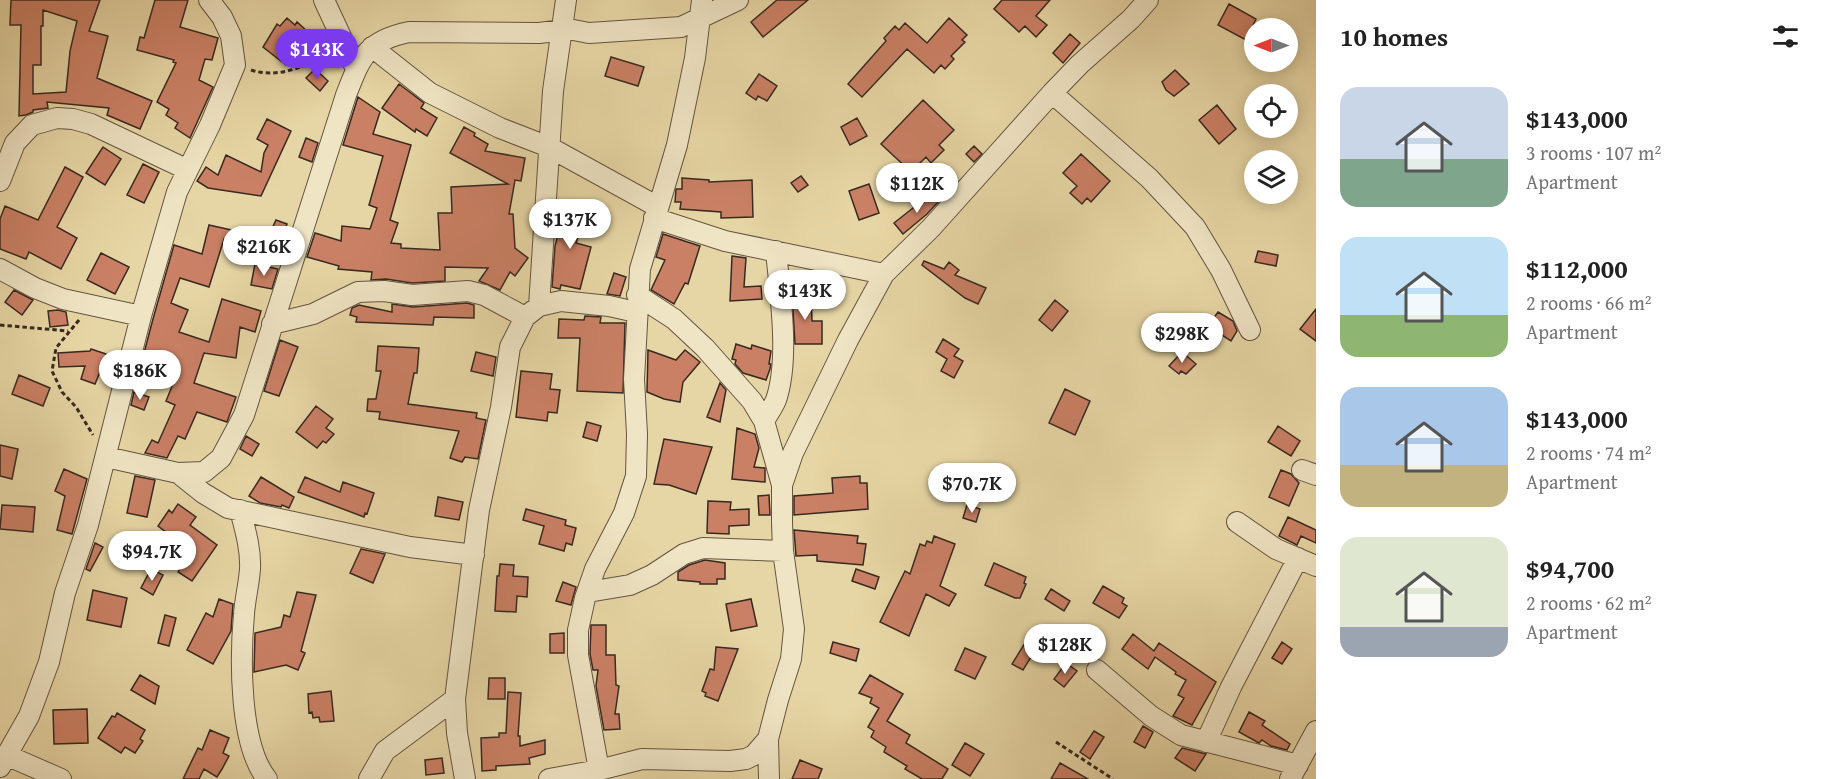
<!DOCTYPE html>
<meta charset="utf-8">
<style>
:root{--surface:#fff;--page:#f6f6f6;--text:#222;--muted:#767676;--accent:#7c3aed}
body{margin:0;font-family:"Gentium Book Plus",serif;background:var(--page);color:var(--text);height:100vh;display:flex;flex-direction:column;font-size:22px;white-space:nowrap}
*{box-sizing:border-box;margin:0}
p{font-size:20px;color:var(--muted)}
.icon{flex:none;width:33px;height:33px;fill:none;stroke:currentColor;stroke-width:2;stroke-linecap:round;stroke-linejoin:round}
.map{position:relative;flex:1;overflow:hidden}
.drawer{display:flex;flex-direction:column;background:var(--surface);width:510px}
.drawer>*{flex:none}
.needle{width:39px;rotate:270deg}
.buttons{position:absolute;left:1244px;top:18px;display:grid;gap:12px}
.buttons a{display:grid;place-items:center;width:54px;height:54px;border-radius:50%;background:var(--surface);box-shadow:0 3px 15px #0003;font-size:30px}
.price{position:absolute;translate:-50% -51px;padding:0 14px;border-radius:21px;background:#fff;color:#222;font-size:20px;line-height:39px;filter:drop-shadow(0 2px 3px #0008)}
.price::after{content:'';position:absolute;left:50%;top:36px;width:18px;height:14px;margin-left:-9px;background:inherit;clip-path:polygon(0 0,100% 0,50% 100%)}
.price.active{background:var(--accent);color:#fff}
ul{padding:0;list-style:none}
li{display:flex;align-items:center;gap:18px;height:150px;padding:0 24px}
li span{display:grid;place-items:center;flex:none;width:168px;height:120px;border-radius:18px;color:#555}
li>.icon{margin-inline-start:auto}
span .icon{width:72px;height:72px;fill:#fffc;stroke-width:1}
li b{font-size:26px}
h2{display:flex;justify-content:space-between;align-items:center;height:72px;padding:0 24px;font-size:26px}
main{display:flex;flex:1;min-height:0}
.map>svg:first-child{display:block}
</style>
<main>
<div class="map">
<svg width="1316" height="779" viewBox="0 0 1316 779">
<rect width="100%" height="100%" fill="#e7d6a5"/>
<filter id="stains"><feTurbulence type="fractalNoise" baseFrequency=".00333" numOctaves="4"/><feColorMatrix values="0 0 0 0 .2 0 0 0 0 .09 0 0 0 0 .02 0 0 0 .5 -.17"/></filter>
<radialGradient id="worn" r=".72"><stop offset=".6" stop-color="#630" stop-opacity="0"/><stop offset="1" stop-color="#630" stop-opacity=".3"/></radialGradient>
<!-- building -->
<path fill="#ca8065" stroke="#382921" stroke-width="1.5" fill-rule="evenodd" d="M11,0H100L89,31L108,36L97,78L152,101L140,129L107,115L109,108L47,102L48,108L33,110V112L26,115L19,116L21,25H10ZM43,10L77,21L70,51L66,92L33,94V65H41V26H43Z
M155,0H188L180,27L218,38L212,60L205,59L199,80L213,87L190,138L175,128L178,123L166,115L169,109L157,102L176,63L173,62L174,60L137,50L140,37L144,38Z
M777,0H808L763,37L751,22Z
M1002,0H1050L1036,16L1047,25L1036,37L1025,26L1019,32L994,9Z
M1229,4L1256,19L1246,40L1218,25Z
M287,18L295,25L297,22L307,31L305,34L312,40L303,51L299,48L286,65L263,47L277,24L280,26Z
M949,18L967,35L962,40L965,42L951,56L954,59L945,69L941,65L934,73L907,49L862,97L848,84L886,41L884,38L895,26L899,30L905,23L927,43Z
M1070,34L1080,43L1063,63L1053,53Z
M611,57L644,67L638,86L605,76Z
M315,69L328,81L320,91L306,78Z
M1175,70L1189,84L1174,96L1166,90L1162,82Z
M759,74L777,86L767,101L758,96L756,100L746,93Z
M399,84L424,103L421,108L437,118L427,136L416,129L415,132L382,108Z
M358,97L380,112L373,134L411,145L390,220L398,223L391,243L401,244V248L440,250L438,213H452L451,187L508,184L450,153L464,127L475,133L474,136L488,144L485,151L525,158L521,181L515,180L509,214H513L515,248L528,258L515,276L510,272L500,290L479,281L488,268L445,267V281L412,283L386,279L371,280L372,272L338,269L339,266L307,257L315,233L341,241L342,226L370,229L377,208L369,205L383,156L343,145Z
M923,100L954,130L939,145L944,150L931,163L926,157L911,172L881,144Z
M1217,105L1236,129L1219,144L1199,120Z
M857,118L867,136L850,145L841,127Z
M267,119L291,131L261,196L208,188L197,181L206,167L218,175L226,155L261,172L264,153L268,145L257,139Z
M306,138L318,143L312,162L299,157Z
M974,146L982,154L974,162L966,154Z
M103,147L121,159L105,185L86,173Z
M1081,154L1110,181L1091,202L1087,198L1082,204L1070,193L1077,186L1063,173Z
M143,164L159,172L144,203L127,195Z
M65,167L83,177L57,227L77,238L61,269L29,252L26,259L0,249V219L5,206L38,220Z
M801,176L808,185L798,192L791,183Z
M682,178L709,180V182L752,180L753,217L721,218V212L680,209L681,202H675L676,189H682Z
M869,184L879,213L859,220L849,191Z
M932,193L939,201L927,214L903,234L894,223Z
M567,202L587,210L576,243L591,247L580,289L561,285L560,289L552,287L555,246Z
M276,220L287,224L283,235L271,231Z
M209,225L254,235L250,247L224,239L209,287L180,278L171,303L188,310L179,332L209,342L222,299L261,311L255,332L240,327L236,358L204,353L194,383L236,397L227,422L197,412L185,439L178,436L167,458L145,453L152,440L158,443L175,405L166,401L179,369L173,367L174,364L144,353L153,319L174,245L202,254Z
M663,234L700,246L688,284L685,283L674,304L651,290L665,260L656,257Z
M1258,251L1278,255L1276,266L1255,262Z
M101,253L129,267L115,294L87,280Z
M732,256L746,258L744,287L761,286L762,299L730,301Z
M924,261L944,269L949,262L959,270L955,275L986,288L978,304L965,298L922,265Z
M255,264L278,269L272,289L251,285Z
M614,273L626,277L620,296L607,294Z
M14,290L33,300L22,315L5,302Z
M792,294H811L812,321H822V344H795Z
M1055,300L1068,311L1052,331L1039,320Z
M467,303L474,305V318L434,317L433,325L356,322L357,317L350,315L352,308L359,305L392,312V304L413,307Z
M1316,309V341L1300,329Z
M58,310L66,312L68,325L50,327L48,311Z
M1218,312L1233,321L1237,331L1231,341L1208,326Z
M585,316L601,317L600,323H625L623,393L577,391L580,338H558L559,319L584,320Z
M943,339L959,349L954,356L963,361L954,378L941,371L947,359L936,352Z
M280,340L298,347L279,396L264,391Z
M736,344L751,349L752,345L771,351L769,364H771L770,369L766,380L743,373L735,364L736,360L732,359Z
M378,346L419,348L417,373H414L408,404L477,413L476,418L486,420L478,459L465,457L462,462L450,458L459,431L379,419L380,412L367,411L368,399H376L381,371H376Z
M91,349L118,358L114,372L102,367L95,384L81,379L85,366L59,367L58,353L90,351Z
M648,350L676,360L685,350L700,362L683,382L680,402L664,399L647,392Z
M476,352L496,357L493,376L471,371Z
M1182,352L1196,364L1186,374L1181,371L1179,374L1169,366Z
M521,371L552,374L550,389L560,390L557,413L548,412L547,421L516,417Z
M19,375L50,388L43,406L12,394Z
M720,383L726,390L720,422L707,417Z
M1065,389L1090,401L1075,435L1049,423Z
M134,392L149,397L144,410L131,405Z
M316,406L333,419L326,428L334,434L326,443L323,441L317,448L296,432Z
M587,422L601,426L597,441L583,437Z
M1278,426L1300,441L1291,456L1268,442Z
M737,428L755,434L759,448L754,467L765,468V482L732,479Z
M246,436L259,444L252,456L240,449Z
M664,439L712,447L696,494L669,485L654,484Z
M0,445L18,449L12,479L0,476Z
M64,469L87,479L72,534L57,530L65,496L55,491Z
M1281,470L1291,474L1299,483L1289,506L1269,497Z
M135,476L155,480L147,517L127,513Z
M860,476V483H867L868,509L794,515V496L833,493L832,478Z
M261,477L294,497L289,508L282,505L281,507L260,503L249,496Z
M305,477L340,492L343,482L374,493L367,514L365,513L364,517L298,492Z
M769,495L770,515H759L758,496Z
M438,497L463,502L459,520L435,516Z
M708,501L731,502L730,510L749,509V525L729,526V534L707,533Z
M178,504L196,517L190,525L217,545L192,581L178,572L191,551L158,526L169,510L172,513Z
M2,505L35,507L33,532L0,529Z
M967,505L980,509L976,522L963,518Z
M526,509L566,520L565,525L576,528L572,545L566,543L564,551L539,544L544,526L523,520Z
M1288,517L1316,530V543L1301,536L1297,545L1279,536Z
M794,530L858,536L857,543L866,544L863,565L817,561V555L796,556Z
M934,536L955,544L940,586L956,594L949,606L926,594L909,636L880,622L905,571L910,574L920,544L925,546L927,541L932,543Z
M95,543L103,547L90,571L86,569Z
M361,549L385,554L373,583L350,573Z
M705,560L725,563V579H717V584H700V582L678,580V572L689,565Z
M994,563L1026,577L1024,583L1026,584L1020,598H1015L985,585Z
M500,564L514,565L513,576L528,577L527,597L517,596L516,612L495,611L497,576H499Z
M151,569L163,575L153,595L141,588Z
M856,569L879,577L875,589L852,581Z
M563,582L576,587L571,605L556,601Z
M1103,586L1124,598L1122,603L1127,606L1119,618L1093,603Z
M1051,589L1070,601L1064,611L1045,599Z
M93,590L127,598L121,627L87,620Z
M297,592L316,595L301,651L305,653L298,670L286,665L254,672L255,633L281,627L284,615L290,617Z
M219,599L233,604L231,631L213,664L187,650L206,613L213,617Z
M751,599L757,626L731,631L726,604Z
M165,615L176,618L169,646L158,643Z
M591,625H606V655H615L616,685L619,686L615,714H619L620,729L604,730L596,686L598,670H593L590,654Z
M564,633V653H550V634Z
M1133,634L1154,651L1159,643L1216,682L1192,725L1173,716L1184,698L1178,695L1186,680L1175,674L1176,672L1155,657L1148,669L1122,649Z
M833,642L859,649L856,661L830,653Z
M1282,642L1292,649L1282,664L1272,658Z
M1025,643L1036,649L1023,670L1012,664Z
M716,647L738,649L718,701L705,696L706,693L702,691L710,669L714,670Z
M965,648L986,657L975,679L955,670Z
M1066,663L1077,671L1064,687L1054,679Z
M140,675L159,686L155,704L131,690Z
M870,675L903,694L887,721L910,735L906,743L948,769L942,779H922L905,769L907,766L884,752L886,747L871,737L874,731L868,727L879,708L870,703L872,698L859,693Z
M489,678H505V699H488Z
M331,691L334,721L320,722L319,717L313,718L312,712L309,713L308,694Z
M508,692L521,693L518,736H520V746L545,740V754L529,758L530,764L496,766V770L482,771L481,738L499,737V733H506Z
M87,709L88,743L54,744L53,710Z
M1249,712L1265,721L1262,725L1290,744L1287,750L1271,746L1262,740L1259,743L1239,732Z
M117,713L145,730L140,739L143,741L135,753L125,747L121,753L98,738L112,716L115,717Z
M1143,726L1153,732L1145,748L1134,742Z
M210,730L229,738L223,753L229,756L222,769L217,777L204,769L199,779H183L198,748L202,750Z
M1094,731L1104,737L1090,759L1080,752Z
M965,743L984,754L970,776L952,765Z
M1182,748L1206,754L1195,771L1175,758Z
M442,758L444,773L426,775L425,760Z
M800,760L822,769L818,779H792Z
M1060,763L1088,779H1051Z"/>
<g fill="none" stroke-linecap="round" stroke-linejoin="round">
<!-- minor casing -->
<g stroke="#645442" stroke-width="22">
<path id="minor" d="M324,0L356,69
M563,28L589,33L681,27L738,0
M372,47L430,93L500,128L549,147L658,207
M1052,93L1149,178L1195,227L1221,270L1250,330
M0,181L15,143L32,125L57,118L73,119L91,124L188,170
M654,218L725,241L884,274
M0,269L35,288L63,299L141,316
M637,295L674,319L705,348L752,401L764,421L782,485
M539,306L553,91L566,0
M272,324L313,314L358,292L384,291L412,295L468,291L484,295L525,317
M764,421C768,414 773,407 776,400C790,359 780,294 776,251
M106,457L178,473L204,472L221,458L244,415L346,95C361,57 366,41 409,32L539,33L563,30
M1302,470L1316,475
M178,473L203,493L228,508L410,547L474,555
M240,510C245,529 251,549 250,569C249,584 245,599 244,614C240,658 239,744 267,779
M1237,522L1276,549L1316,566
M588,592L630,585L652,575L684,554L703,548L783,551
M1097,670L1151,716L1181,735L1298,765
M1206,742L1231,687L1298,558
M6,755L61,779
M0,767L29,716L49,662L65,593L88,525L141,316L177,192L210,125L235,65L231,36L222,17L209,0
M599,770L578,655V630L585,598L595,569L624,513L636,476L637,434L634,379L640,269L677,145L695,58L702,0
M369,779L385,751L455,699
M465,779L457,733L455,699L479,510L501,407L510,347L525,317L539,306L561,301L609,306L636,312
M549,779L599,770L642,759L730,761L746,759L754,755L768,739
M769,779L768,739L778,700L791,659L794,629L783,551L782,522V485L793,453L848,340L884,274L931,228L1052,93L1080,64L1131,19L1148,0
M1290,779L1316,731"/>
</g>
<!-- path -->
<path stroke="#382921" stroke-width="3" stroke-dasharray="4.5 3" stroke-linecap="butt" d="M251,70C279,79 305,66 330,54
M79,320L56,348L52,371L62,392L76,407L93,435
M0,325L68,331
M1056,742L1113,779"/>
<!-- minor -->
<use href="#minor" stroke="#efe4c4" stroke-width="20"/>
</g>
<rect width="100%" height="100%" filter="url(#stains)"/>
<rect width="100%" height="100%" fill="url(#worn)"/>
</svg>
<div class="buttons">
<a><svg class="needle" viewBox="-14 -14 28 28"><path d="M0-13l5 13h-10z" fill="#e53935"/><path d="M0 13l5-13h-10z" fill="#767676"/></svg></a>
<a><svg class="icon" aria-label="locate" viewBox="0 0 24 24"><circle cx="12" cy="12" r="6"/><path d="M12 2v4M12 18v4M2 12h4M18 12h4"/></svg></a>
<a><svg class="icon" aria-label="layers" viewBox="0 0 24 24"><path d="M12 4l9 5-9 5-9-5zM3 14l9 5 9-5"/></svg></a>
</div>
<b class="price active" style="left:317px;top:80px">$143K</b>
<b class="price" style="left:917px;top:214px">$112K</b>
<b class="price" style="left:570px;top:250px">$137K</b>
<b class="price" style="left:264px;top:277px">$216K</b>
<b class="price" style="left:805px;top:321px">$143K</b>
<b class="price" style="left:1182px;top:364px">$298K</b>
<b class="price" style="left:140px;top:401px">$186K</b>
<b class="price" style="left:972px;top:514px">$70.7K</b>
<b class="price" style="left:152px;top:582px">$94.7K</b>
<b class="price" style="left:1065px;top:675px">$128K</b>
</div>
<section class="drawer">
<h2>10 homes<svg class="icon" aria-label="filters" viewBox="0 0 24 24"><path d="M4 7h16M4 17h16"/><circle cx="9" cy="7" r="2"/><circle cx="15" cy="17" r="2"/></svg></h2>
<ul>
<li><span style="background:linear-gradient(#c9d6e8 60%,#7fa58c 0)"><svg class="icon" aria-label="home" viewBox="0 0 24 24"><path d="M3 11l9-7 9 7M6 9v11h12V9"/></svg></span><div><b>$143,000</b><p>3 rooms · 107 m²</p><p>Apartment</p></div></li>
<li><span style="background:linear-gradient(#bfe0f5 65%,#8fb573 0)"><svg class="icon" aria-label="home" viewBox="0 0 24 24"><path d="M3 11l9-7 9 7M6 9v11h12V9"/></svg></span><div><b>$112,000</b><p>2 rooms · 66 m²</p><p>Apartment</p></div></li>
<li><span style="background:linear-gradient(#a9c7e8 65%,#c2b280 0)"><svg class="icon" aria-label="home" viewBox="0 0 24 24"><path d="M3 11l9-7 9 7M6 9v11h12V9"/></svg></span><div><b>$143,000</b><p>2 rooms · 74 m²</p><p>Apartment</p></div></li>
<li><span style="background:linear-gradient(#dfe7d0 75%,#9aa5b1 0)"><svg class="icon" aria-label="home" viewBox="0 0 24 24"><path d="M3 11l9-7 9 7M6 9v11h12V9"/></svg></span><div><b>$94,700</b><p>2 rooms · 62 m²</p><p>Apartment</p></div></li>
</ul>
</section>
</main>
